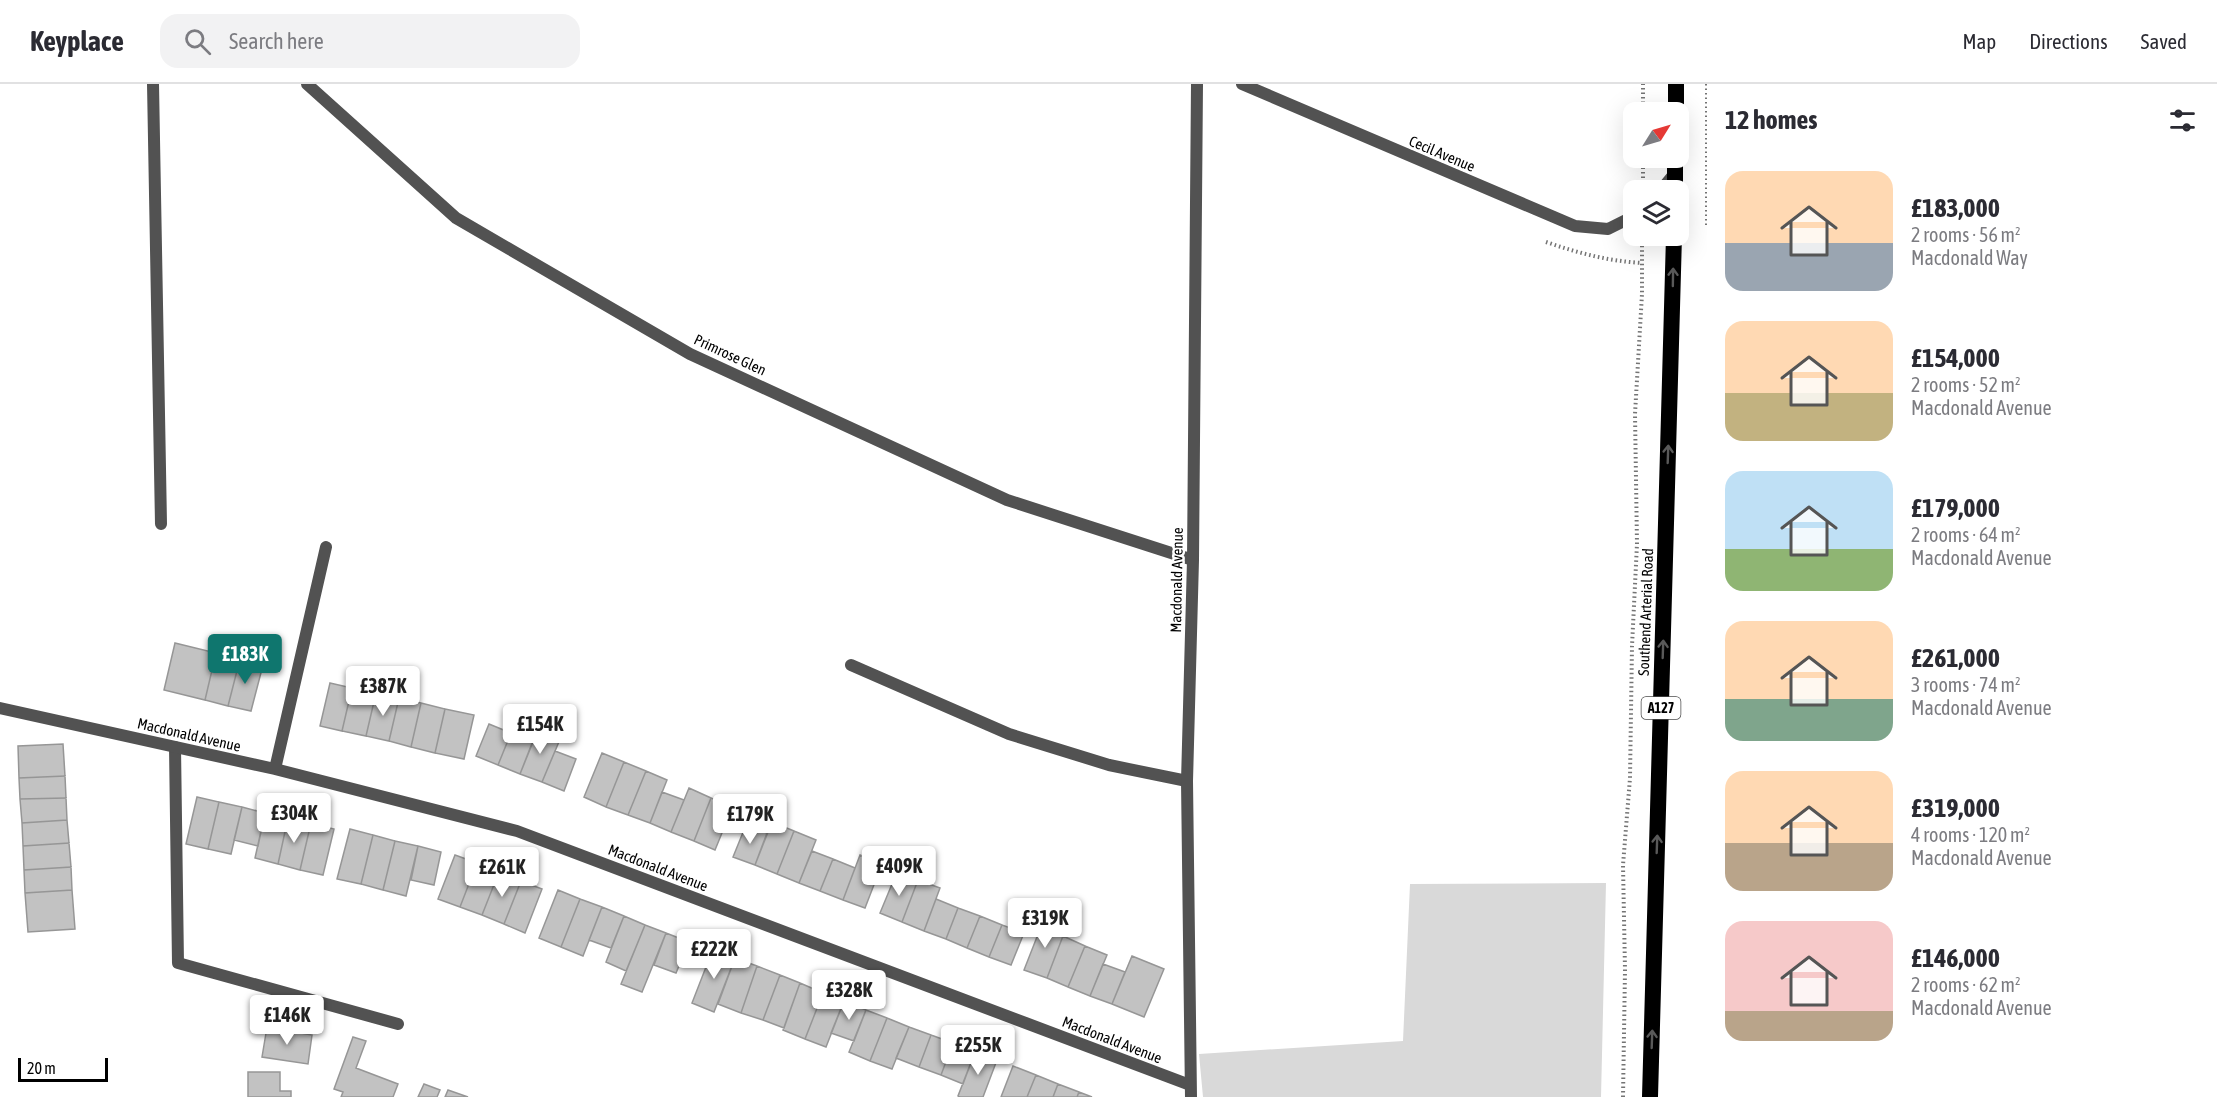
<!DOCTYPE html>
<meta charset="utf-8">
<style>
:root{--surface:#fff;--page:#f2f2f3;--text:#2b2b33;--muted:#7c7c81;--line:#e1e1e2;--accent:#0f766e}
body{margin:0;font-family:"Asap Condensed",sans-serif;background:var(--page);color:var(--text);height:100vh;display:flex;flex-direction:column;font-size:22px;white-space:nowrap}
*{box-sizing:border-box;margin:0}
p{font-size:20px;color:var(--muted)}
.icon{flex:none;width:33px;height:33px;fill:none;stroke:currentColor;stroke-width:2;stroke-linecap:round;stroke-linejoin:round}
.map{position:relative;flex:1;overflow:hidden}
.panel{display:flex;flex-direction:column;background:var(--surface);width:510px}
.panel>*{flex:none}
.needle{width:39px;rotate:53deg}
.buttons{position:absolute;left:1623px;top:18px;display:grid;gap:12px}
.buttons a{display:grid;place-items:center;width:66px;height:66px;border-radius:12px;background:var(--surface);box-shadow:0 6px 24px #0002;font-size:30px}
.scale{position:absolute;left:18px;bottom:15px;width:90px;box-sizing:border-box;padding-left:6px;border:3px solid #000;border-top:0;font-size:16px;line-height:21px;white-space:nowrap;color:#000;-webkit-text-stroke:4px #fff;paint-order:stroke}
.price{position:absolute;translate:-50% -51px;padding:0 14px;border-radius:6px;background:#fff;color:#222;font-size:20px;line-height:39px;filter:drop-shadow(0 2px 3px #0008)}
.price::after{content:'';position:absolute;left:50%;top:36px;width:18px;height:14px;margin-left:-9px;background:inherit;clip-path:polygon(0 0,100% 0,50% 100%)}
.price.selected{background:var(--accent);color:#fff}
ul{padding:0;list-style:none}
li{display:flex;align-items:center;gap:18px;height:150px;padding:0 18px}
li span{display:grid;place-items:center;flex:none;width:168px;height:120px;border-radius:18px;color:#555}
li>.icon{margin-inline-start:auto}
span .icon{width:72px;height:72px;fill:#fffc;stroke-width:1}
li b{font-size:26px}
h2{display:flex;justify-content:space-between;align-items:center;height:72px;padding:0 18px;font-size:26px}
header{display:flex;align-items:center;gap:36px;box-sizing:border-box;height:84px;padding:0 30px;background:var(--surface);border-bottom:2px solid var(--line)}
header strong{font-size:28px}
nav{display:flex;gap:33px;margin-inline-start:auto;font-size:21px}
.search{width:420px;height:54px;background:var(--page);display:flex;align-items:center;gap:15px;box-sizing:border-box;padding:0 21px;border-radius:18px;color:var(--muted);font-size:22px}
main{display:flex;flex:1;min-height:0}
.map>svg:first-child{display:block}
</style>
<header>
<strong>Keyplace</strong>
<div class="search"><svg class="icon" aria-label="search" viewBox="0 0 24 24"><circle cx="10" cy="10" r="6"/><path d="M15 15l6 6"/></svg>Search here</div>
<nav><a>Map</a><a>Directions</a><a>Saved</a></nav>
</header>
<main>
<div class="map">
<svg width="1707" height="1013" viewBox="0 0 1707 1013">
<rect width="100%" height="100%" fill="#fff"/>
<!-- green -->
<path fill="#d9d9d9" d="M1606,799L1601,1013H1203L1199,970L1403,957L1410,800Z"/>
<!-- building -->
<path fill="#c2c2c2" stroke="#969696" stroke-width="1.5" d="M175,559L216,569L205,616L164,606Z
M216,569L240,575L228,622L205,616Z
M240,575L263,581L251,627L228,622Z
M330,599L352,604L342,647L320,642Z
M352,604L376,609L366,652L342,647Z
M376,609L399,614L389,657L366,652Z
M399,614L421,619L411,663L389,657Z
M421,619L445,625L435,669L411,663Z
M445,625L474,631L464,675L435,669Z
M489,640L511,649L498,681L476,672Z
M538,644L561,653L542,698L520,690Z
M511,649L533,658L520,690L498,681Z
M63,660L65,692L19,694L18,662Z
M555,667L576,675L564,707L542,698Z
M602,669L624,678L606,723L584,713Z
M624,678L646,687L628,731L606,723Z
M646,687L667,696L650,739L628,731Z
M65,692L66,714L20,715L19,694Z
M689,704L711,714L694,757L671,748Z
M662,708L684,716L671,748L650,739Z
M197,713L219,718L208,765L186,760Z
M66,714L67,736L22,739L20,715Z
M711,714L733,722L715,766L694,757Z
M219,718L242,723L231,770L208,765Z
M242,723L265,729L258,762L234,756Z
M265,729L288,734L278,780L255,774Z
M288,734L311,739L300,786L278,780Z
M67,736L69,759L23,762L22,739Z
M772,738L794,747L777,790L755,781Z
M311,739L334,745L323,791L300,786Z
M746,741L767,749L755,781L733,773Z
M350,745L373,751L361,800L337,795Z
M794,747L816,756L799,799L777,790Z
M373,751L395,757L383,806L361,800Z
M395,757L418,762L406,812L383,806Z
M69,759L71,783L24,786L23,762Z
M418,762L441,768L434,801L411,796Z
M812,767L833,775L820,807L799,799Z
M455,771L477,779L460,823L438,815Z
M860,771L882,780L865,824L843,816Z
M833,775L855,784L843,816L820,807Z
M477,779L499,788L482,831L460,823Z
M71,783L72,806L25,809L24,786Z
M499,788L521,797L504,840L482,831Z
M897,788L918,796L902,838L880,829Z
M918,796L940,804L924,847L902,838Z
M521,797L542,805L525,849L504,840Z
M72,806L75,845L28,848L25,809Z
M558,806L580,815L561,863L539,854Z
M580,815L602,823L583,872L561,863Z
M936,815L958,824L946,855L924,847Z
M602,823L624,832L611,864L589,856Z
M958,824L980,832L967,864L946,855Z
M624,832L645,841L626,887L606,878Z
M980,832L1002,841L989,873L967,864Z
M1044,835L1066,844L1047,894L1024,886Z
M645,841L666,849L642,908L621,900Z
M1002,841L1024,849L1011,881L989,873Z
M666,849L689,858L676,889L654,881Z
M1063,852L1085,862L1068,903L1047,894Z
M1085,862L1107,871L1090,912L1068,903Z
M713,865L735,874L714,928L692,919Z
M1132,872L1164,885L1144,933L1112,920Z
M735,874L757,882L741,929L718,920Z
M1103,880L1125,888L1112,920L1090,912Z
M757,882L780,891L763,936L741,929Z
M780,891L800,899L784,944L763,936Z
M800,899L823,909L805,955L783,946Z
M823,909L844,917L826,963L805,955Z
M844,917L866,926L854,957L831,949Z
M866,926L887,934L870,977L849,968Z
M887,934L909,943L892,985L870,977Z
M267,943L312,951L308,980L262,973Z
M909,943L931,951L919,983L896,974Z
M931,951L953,959L941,991L919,983Z
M353,953L366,957L356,984L398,1000L393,1013H341L343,1008L334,1005Z
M953,959L975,968L963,1000L941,991Z
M975,968L997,976L983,1013H960L958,1012Z
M1013,982L1036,991L1027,1013H1001Z
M248,988H280V1007H291V1013H248Z
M1036,991L1058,1000L1053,1013H1027Z
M424,1000L440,1006L437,1013H418Z
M1058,1000L1079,1008L1077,1013H1053Z
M448,1006L468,1013H445Z
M1079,1008L1092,1013H1077Z"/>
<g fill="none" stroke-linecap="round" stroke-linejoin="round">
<!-- path -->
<path stroke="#747474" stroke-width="4" stroke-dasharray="1.5 3" stroke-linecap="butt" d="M1707,0V142
M1643,28V0
M1643,94V74
M1546,158C1578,169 1608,177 1642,179
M1623,1013L1625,886L1623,781L1630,694L1632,562L1637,460L1635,330L1642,210V152"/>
<!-- service -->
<path stroke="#525252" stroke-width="12" d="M153,0L161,440
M851,581L1009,650L1109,681L1187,697
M175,663L178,879L398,940"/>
<!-- minor -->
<path stroke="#525252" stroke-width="12" d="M307,0L456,134L690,270L1007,416L1193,476
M1242,0L1575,142L1608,145L1634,132
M1661,106L1675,89
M0,624L275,685L517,747L1190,1001
M275,685L326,463
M1191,1013L1187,697L1193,476L1197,0"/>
<!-- trunk -->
<path stroke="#000" stroke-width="16" d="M1676,28V0
M1675,106V74
M1650,1013L1674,152"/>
</g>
<!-- one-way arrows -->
<defs><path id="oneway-shaft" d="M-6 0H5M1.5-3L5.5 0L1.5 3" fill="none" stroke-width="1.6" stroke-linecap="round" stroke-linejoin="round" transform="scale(1.5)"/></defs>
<g stroke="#595959">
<use href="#oneway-shaft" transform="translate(1673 193) rotate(-89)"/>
<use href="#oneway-shaft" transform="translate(1668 370) rotate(-88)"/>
<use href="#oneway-shaft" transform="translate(1663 565) rotate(-88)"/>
<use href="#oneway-shaft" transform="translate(1657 760) rotate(-88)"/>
<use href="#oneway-shaft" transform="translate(1652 955) rotate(-88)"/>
</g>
<g text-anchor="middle" stroke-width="5" stroke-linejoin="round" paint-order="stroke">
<!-- shield labels -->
<rect fill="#fff" stroke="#4c4c4c" stroke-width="1.5" x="1641.5" y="613" width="39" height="22" rx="4.5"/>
<g font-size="14" font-weight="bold" fill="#000">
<text x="1661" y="629">A127</text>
</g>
<!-- street labels -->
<g font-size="15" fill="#000" stroke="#fff">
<text transform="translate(1442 70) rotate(23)" y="5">Cecil Avenue</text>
<text transform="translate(730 271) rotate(25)" y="5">Primrose Glen</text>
<text transform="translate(1177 496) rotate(-89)" y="5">Macdonald Avenue</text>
<text transform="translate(1646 528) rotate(-88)" y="5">Southend Arterial Road</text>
<text transform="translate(189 651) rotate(13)" y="5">Macdonald Avenue</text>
<text transform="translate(658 784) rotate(21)" y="5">Macdonald Avenue</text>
<text transform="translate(1112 956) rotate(21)" y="5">Macdonald Avenue</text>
</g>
</g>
</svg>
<div class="buttons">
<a><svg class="needle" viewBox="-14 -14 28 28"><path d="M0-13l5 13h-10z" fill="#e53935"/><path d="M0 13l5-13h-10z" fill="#7c7c81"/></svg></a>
<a><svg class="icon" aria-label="layers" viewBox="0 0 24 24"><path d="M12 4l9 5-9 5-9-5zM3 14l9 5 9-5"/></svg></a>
</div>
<div class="scale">20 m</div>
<b class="price selected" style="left:245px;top:601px">£183K</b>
<b class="price" style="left:383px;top:633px">£387K</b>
<b class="price" style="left:540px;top:671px">£154K</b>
<b class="price" style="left:294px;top:760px">£304K</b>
<b class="price" style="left:750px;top:761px">£179K</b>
<b class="price" style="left:899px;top:813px">£409K</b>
<b class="price" style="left:502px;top:814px">£261K</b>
<b class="price" style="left:1045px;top:865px">£319K</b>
<b class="price" style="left:714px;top:896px">£222K</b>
<b class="price" style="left:849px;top:937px">£328K</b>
<b class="price" style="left:287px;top:962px">£146K</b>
<b class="price" style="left:978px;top:992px">£255K</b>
</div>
<section class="panel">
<h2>12 homes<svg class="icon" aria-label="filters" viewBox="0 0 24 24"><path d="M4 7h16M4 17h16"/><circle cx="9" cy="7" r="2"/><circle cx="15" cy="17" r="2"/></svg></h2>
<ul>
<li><span style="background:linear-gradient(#ffd9b3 60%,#9aa5b1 0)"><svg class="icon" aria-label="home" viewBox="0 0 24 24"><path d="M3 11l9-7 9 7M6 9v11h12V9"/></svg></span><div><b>£183,000</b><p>2 rooms · 56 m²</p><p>Macdonald Way</p></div></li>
<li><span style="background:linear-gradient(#ffd9b3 60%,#c2b280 0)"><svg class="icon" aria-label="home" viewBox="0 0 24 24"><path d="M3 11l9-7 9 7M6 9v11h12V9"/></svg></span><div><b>£154,000</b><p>2 rooms · 52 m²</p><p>Macdonald Avenue</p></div></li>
<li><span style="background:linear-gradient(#bfe0f5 65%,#8fb573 0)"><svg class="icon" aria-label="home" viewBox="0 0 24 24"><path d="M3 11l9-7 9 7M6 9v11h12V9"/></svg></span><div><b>£179,000</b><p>2 rooms · 64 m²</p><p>Macdonald Avenue</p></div></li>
<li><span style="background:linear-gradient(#ffd9b3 65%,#7fa58c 0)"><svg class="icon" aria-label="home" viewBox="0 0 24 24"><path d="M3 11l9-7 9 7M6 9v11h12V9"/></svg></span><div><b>£261,000</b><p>3 rooms · 74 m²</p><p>Macdonald Avenue</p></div></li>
<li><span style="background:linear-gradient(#ffd9b3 60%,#b9a48a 0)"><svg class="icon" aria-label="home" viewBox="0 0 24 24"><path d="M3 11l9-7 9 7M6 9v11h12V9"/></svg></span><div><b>£319,000</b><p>4 rooms · 120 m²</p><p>Macdonald Avenue</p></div></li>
<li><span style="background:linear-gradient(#f6c9c9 75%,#b9a48a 0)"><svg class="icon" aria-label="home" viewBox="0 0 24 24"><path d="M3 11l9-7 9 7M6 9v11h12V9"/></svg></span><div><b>£146,000</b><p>2 rooms · 62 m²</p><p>Macdonald Avenue</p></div></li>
</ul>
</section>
</main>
